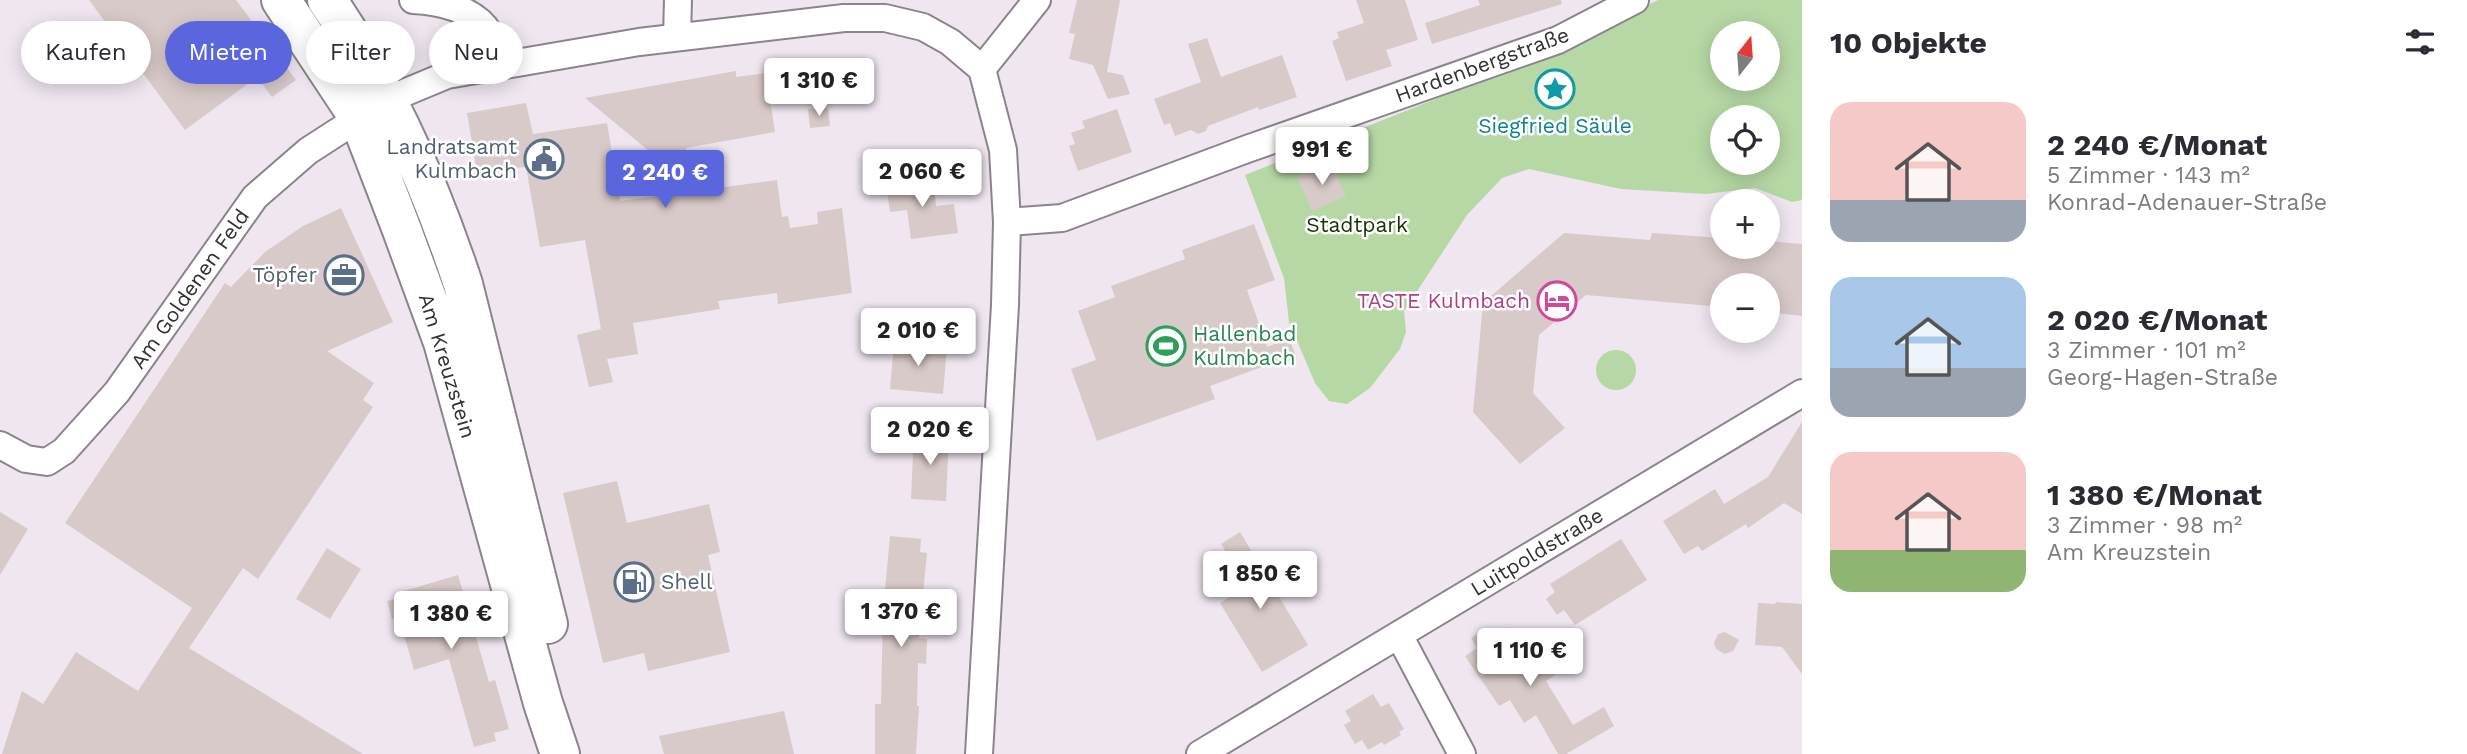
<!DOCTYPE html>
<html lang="de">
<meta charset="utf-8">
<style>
:root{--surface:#fff;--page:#f2f2f3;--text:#2b2b33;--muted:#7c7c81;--accent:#5b66de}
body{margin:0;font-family:"Work Sans",sans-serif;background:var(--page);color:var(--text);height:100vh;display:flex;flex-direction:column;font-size:26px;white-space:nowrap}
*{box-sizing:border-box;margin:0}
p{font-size:23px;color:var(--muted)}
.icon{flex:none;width:38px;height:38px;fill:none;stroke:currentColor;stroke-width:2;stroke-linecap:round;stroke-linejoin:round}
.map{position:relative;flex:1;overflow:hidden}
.drawer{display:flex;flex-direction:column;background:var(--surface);width:665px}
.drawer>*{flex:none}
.banner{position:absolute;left:21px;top:21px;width:665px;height:63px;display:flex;gap:14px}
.needle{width:46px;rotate:17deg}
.buttons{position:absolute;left:1710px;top:21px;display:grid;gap:14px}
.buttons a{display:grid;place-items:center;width:70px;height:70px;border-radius:50%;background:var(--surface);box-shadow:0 4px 18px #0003;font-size:35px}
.price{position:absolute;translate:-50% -60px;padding:0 16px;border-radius:7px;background:#fff;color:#222;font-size:23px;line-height:46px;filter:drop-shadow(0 2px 4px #0008)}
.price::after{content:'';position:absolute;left:50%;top:42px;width:21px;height:16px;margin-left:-10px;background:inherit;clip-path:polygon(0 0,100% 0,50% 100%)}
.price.active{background:var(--accent);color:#fff}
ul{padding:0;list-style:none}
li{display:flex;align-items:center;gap:21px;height:175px;padding:0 28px}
li span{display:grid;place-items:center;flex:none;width:196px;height:140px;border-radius:21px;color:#555}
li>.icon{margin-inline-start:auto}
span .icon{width:84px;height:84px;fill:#fffc;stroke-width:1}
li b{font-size:30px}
h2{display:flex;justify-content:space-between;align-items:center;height:84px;padding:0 28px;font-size:30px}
.pill{padding:0 24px;border-radius:32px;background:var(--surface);box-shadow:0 4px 18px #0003;font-size:24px;line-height:63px}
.pill.active{background:var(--accent);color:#fff}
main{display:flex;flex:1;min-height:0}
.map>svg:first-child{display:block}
</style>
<main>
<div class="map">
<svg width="1802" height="754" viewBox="0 0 1802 754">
<rect width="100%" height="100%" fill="#efe6f0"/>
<!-- green -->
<path fill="#b6d8a5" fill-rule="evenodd" d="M1658,0H1802V200L1792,202L1755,188L1706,194L1621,189L1529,169L1502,178L1467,215L1404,311L1406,332L1400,349L1370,388L1347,404L1329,401L1315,383L1289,322L1284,278L1245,175L1556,51ZM1722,33H1768V79H1722ZM1722,117H1768V163H1722Z
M1596 370a20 20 0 1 1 40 0a20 20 0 1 1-40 0Z"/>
<!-- building -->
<path fill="#d8cac8" d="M89,0H236L296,80L272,97L257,77L185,130Z
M1077,0H1120L1107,72L1123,75L1130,94L1108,99L1093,65L1069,59L1075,34L1069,33Z
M1356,0H1405L1418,40L1386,50L1392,66L1346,81L1332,41L1339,38L1337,32L1364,23Z
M1478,0H1561L1562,4L1432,44L1425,23L1480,5Z
M1207,38L1221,77L1282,55L1297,97L1259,110L1258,107L1208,126L1206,131L1198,134L1191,130L1175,136L1170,123L1164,125L1154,99L1201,82L1188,44Z
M736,71V77L766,73L775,132L686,148L688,192L777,180L782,217L788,216L790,228L818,224L817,212L842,208L852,293L778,304L777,293L718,301L720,309L633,323L638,354L607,359L613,382L589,387L577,335L601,329L585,240L540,247L526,167L477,172L467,113L526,103L533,134L607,123L620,201L672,194L661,161L585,98Z
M828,108L830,126L810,128L808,109Z
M1117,109L1132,152L1078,171L1069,146L1075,144L1071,133L1085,128L1082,121Z
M1331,162L1346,196L1312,211L1297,177Z
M933,178L936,206L954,204L958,233L911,239L907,210L890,212L886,184Z
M341,208L393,322L327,351L374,383L363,400L373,407L258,579L243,568L189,648L363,754H2L22,691L43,704L76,652L138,691L192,608L65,523L225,283L231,287L265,252L303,226Z
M1254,224L1275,280L1247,290L1273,363L1210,386L1215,399L1097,441L1071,369L1096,360L1078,311L1115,297L1111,286L1185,259L1182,250Z
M1564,233L1650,240L1652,233L1722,238V247H1768V241L1802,244V316L1768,312V285H1722V307L1586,295L1539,335L1533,393L1565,428L1520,464L1473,412L1483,303Z
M1289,338L1297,359L1275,366L1267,347Z
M894,342L947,347L943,394L890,389Z
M1802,422V514L1784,503L1748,528L1746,524L1702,551L1698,546L1684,554L1663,521L1715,489L1724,504L1768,477Z
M914,434L949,435L946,501L911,499Z
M617,481L627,523L709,504L720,552L708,555L730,652L648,671L644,653L603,663L563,493Z
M0,512L28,529L0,575Z
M1240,532L1308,645L1262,672L1220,603L1248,586L1221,544Z
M890,536L921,539L920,552L927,553L923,594L921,593L919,638L927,639L926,664L918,663L917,706H919L916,754H875V704H881L883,612Z
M1621,539L1647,580L1575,625L1564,610L1557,615L1546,599L1555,592L1550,584Z
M327,548L361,569L330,619L296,599Z
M458,575L489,682L495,680L509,729L494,733L496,741L474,747L449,659L414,670L399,617L392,619L387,601L406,596L404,591Z
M1776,602L1802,604V674L1782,647L1755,645L1758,603L1775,604Z
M1510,627L1517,639L1529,632L1555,675L1546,681L1573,725L1604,707L1614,726L1566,754H1558L1536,715L1524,723L1510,700L1499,706L1465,656L1477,648L1471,638L1488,628L1493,637Z
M1725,632L1739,640L1733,651L1725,654L1716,649L1714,643L1718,634Z
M1373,694L1381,707L1389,703L1404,729L1399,732L1401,735L1384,745L1382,742L1368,750L1362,740L1355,744L1344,725L1351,721L1345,711Z
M784,711L794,754H664L659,736Z"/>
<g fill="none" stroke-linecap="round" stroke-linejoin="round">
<!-- street casing -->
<g stroke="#8c848d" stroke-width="30">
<path id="street" d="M413,0C439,1 475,9 489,33C494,43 496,56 500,66
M677,37L678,0
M982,69L1037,0
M1007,222L1062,218L1247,149L1558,40L1635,0
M0,445L26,459L47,462L64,451L117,392L255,197L308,151L359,118L387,100L447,75L639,42L844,18H885L923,27L950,42L982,69
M1399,635L1462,754
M979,754L1005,305L1007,222L1003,150L982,69
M1200,754L1802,393"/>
</g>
<!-- primary casing -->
<g stroke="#8c848d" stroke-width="42">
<path id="primary" d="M281,0L359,118L402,230L443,342L543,703L560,754
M327,0C387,86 430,184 463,284L548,624"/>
</g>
<!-- street -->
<use href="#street" stroke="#fff" stroke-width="26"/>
<!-- primary -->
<use href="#primary" stroke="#fff" stroke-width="38"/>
</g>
<!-- icons -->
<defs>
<g id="sight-ring" transform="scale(2.0125)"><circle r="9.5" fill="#fff" stroke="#0f9aa8" stroke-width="1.5"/><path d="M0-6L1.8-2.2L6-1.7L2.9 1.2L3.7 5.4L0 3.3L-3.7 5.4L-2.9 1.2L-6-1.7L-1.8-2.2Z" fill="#0f9aa8"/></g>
<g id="civic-ring" transform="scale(2.0125)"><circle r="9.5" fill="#fff" stroke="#5c6f8a" stroke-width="1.5"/><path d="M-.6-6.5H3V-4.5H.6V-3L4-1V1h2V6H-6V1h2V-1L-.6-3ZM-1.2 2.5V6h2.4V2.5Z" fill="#5c6f8a"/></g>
<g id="office-ring" transform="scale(2.0125)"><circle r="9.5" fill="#fff" stroke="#5c6f8a" stroke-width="1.5"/><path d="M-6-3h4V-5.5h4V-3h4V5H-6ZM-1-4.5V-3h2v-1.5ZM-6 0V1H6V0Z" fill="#5c6f8a"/></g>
<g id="hotel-ring" transform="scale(2.0125)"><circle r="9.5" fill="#fff" stroke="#d1479c" stroke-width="1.5"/><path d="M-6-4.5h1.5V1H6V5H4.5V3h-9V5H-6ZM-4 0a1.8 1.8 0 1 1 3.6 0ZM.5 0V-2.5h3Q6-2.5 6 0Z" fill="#d1479c"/></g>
<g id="stadium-ring" transform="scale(2.0125)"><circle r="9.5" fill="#fff" stroke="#2e9e5b" stroke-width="1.5"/><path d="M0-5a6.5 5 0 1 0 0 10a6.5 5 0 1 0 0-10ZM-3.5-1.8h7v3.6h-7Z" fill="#2e9e5b"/></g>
<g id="fuel-ring" transform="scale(2.0125)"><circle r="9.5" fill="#fff" stroke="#5c6f8a" stroke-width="1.5"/><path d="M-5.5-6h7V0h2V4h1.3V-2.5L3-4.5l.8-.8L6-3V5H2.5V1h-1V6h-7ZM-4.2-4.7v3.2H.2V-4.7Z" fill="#5c6f8a"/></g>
</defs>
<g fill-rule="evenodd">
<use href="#sight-ring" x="1555" y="89"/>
<use href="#civic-ring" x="544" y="159"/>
<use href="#office-ring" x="344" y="275"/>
<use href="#hotel-ring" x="1557" y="301"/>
<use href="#stadium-ring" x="1166" y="346"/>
<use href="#fuel-ring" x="634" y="582"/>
</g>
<g text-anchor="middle" stroke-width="5" stroke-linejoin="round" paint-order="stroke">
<!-- street labels -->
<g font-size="21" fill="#332f33" stroke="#fff">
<text transform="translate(1482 65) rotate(-20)" y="7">Hardenbergstraße</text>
<text transform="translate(190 289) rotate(-55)" y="7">Am Goldenen Feld</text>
<text transform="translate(447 366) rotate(73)" y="7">Am Kreuzstein</text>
<text transform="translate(1537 552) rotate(-31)" y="7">Luitpoldstraße</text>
</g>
<!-- culture labels -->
<g font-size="21" fill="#0d838f" stroke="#fff">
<text x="1555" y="133">Siegfried Säule</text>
</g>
<!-- service labels -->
<g font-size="21" fill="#4e5e75" stroke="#fff" text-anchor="end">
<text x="517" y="154">Landratsamt<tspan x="517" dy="24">Kulmbach</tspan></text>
<text x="317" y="282">Töpfer</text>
<text x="661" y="589" text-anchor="start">Shell</text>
</g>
<!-- park labels -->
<g font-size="21" fill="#153400" stroke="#fff">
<text x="1357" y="232">Stadtpark</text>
</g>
<!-- hotel labels -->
<g font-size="21" fill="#b23c85" stroke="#fff" text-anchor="end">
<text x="1530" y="308">TASTE Kulmbach</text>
</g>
<!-- leisure labels -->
<g font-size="21" fill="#27864d" stroke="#fff" text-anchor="start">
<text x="1193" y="341">Hallenbad<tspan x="1193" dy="24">Kulmbach</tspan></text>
</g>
</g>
</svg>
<div class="buttons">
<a><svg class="needle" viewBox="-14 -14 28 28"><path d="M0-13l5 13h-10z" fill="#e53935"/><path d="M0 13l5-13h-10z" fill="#7c7c81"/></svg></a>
<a><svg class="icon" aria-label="locate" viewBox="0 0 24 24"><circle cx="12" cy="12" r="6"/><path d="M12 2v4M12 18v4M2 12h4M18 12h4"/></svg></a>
<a>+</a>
<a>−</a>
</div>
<b class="price" style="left:819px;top:118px">1 310 €</b>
<b class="price" style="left:1322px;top:187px">991 €</b>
<b class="price" style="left:922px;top:209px">2 060 €</b>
<b class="price active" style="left:665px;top:210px">2 240 €</b>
<b class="price" style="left:918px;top:368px">2 010 €</b>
<b class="price" style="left:930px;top:467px">2 020 €</b>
<b class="price" style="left:1260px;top:611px">1 850 €</b>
<b class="price" style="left:901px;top:649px">1 370 €</b>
<b class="price" style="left:451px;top:651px">1 380 €</b>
<b class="price" style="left:1530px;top:688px">1 110 €</b>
<div class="banner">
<a class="pill">Kaufen</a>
<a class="pill active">Mieten</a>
<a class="pill">Filter</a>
<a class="pill">Neu</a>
</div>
</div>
<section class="drawer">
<h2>10 Objekte<svg class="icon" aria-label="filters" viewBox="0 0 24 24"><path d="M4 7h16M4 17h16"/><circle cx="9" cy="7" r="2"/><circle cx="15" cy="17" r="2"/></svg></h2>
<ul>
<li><span style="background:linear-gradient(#f6c9c9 70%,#9aa5b1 0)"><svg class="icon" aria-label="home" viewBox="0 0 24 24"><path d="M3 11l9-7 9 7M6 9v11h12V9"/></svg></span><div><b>2 240 €/Monat</b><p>5 Zimmer · 143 m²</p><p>Konrad-Adenauer-Straße</p></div></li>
<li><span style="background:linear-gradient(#a9c7e8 65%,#9aa5b1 0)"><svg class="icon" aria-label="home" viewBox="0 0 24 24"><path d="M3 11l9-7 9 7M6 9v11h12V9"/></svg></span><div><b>2 020 €/Monat</b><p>3 Zimmer · 101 m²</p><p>Georg-Hagen-Straße</p></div></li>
<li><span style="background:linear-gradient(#f6c9c9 70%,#8fb573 0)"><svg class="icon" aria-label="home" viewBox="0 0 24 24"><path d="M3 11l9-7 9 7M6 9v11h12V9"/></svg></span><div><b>1 380 €/Monat</b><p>3 Zimmer · 98 m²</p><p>Am Kreuzstein</p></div></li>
</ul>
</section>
</main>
